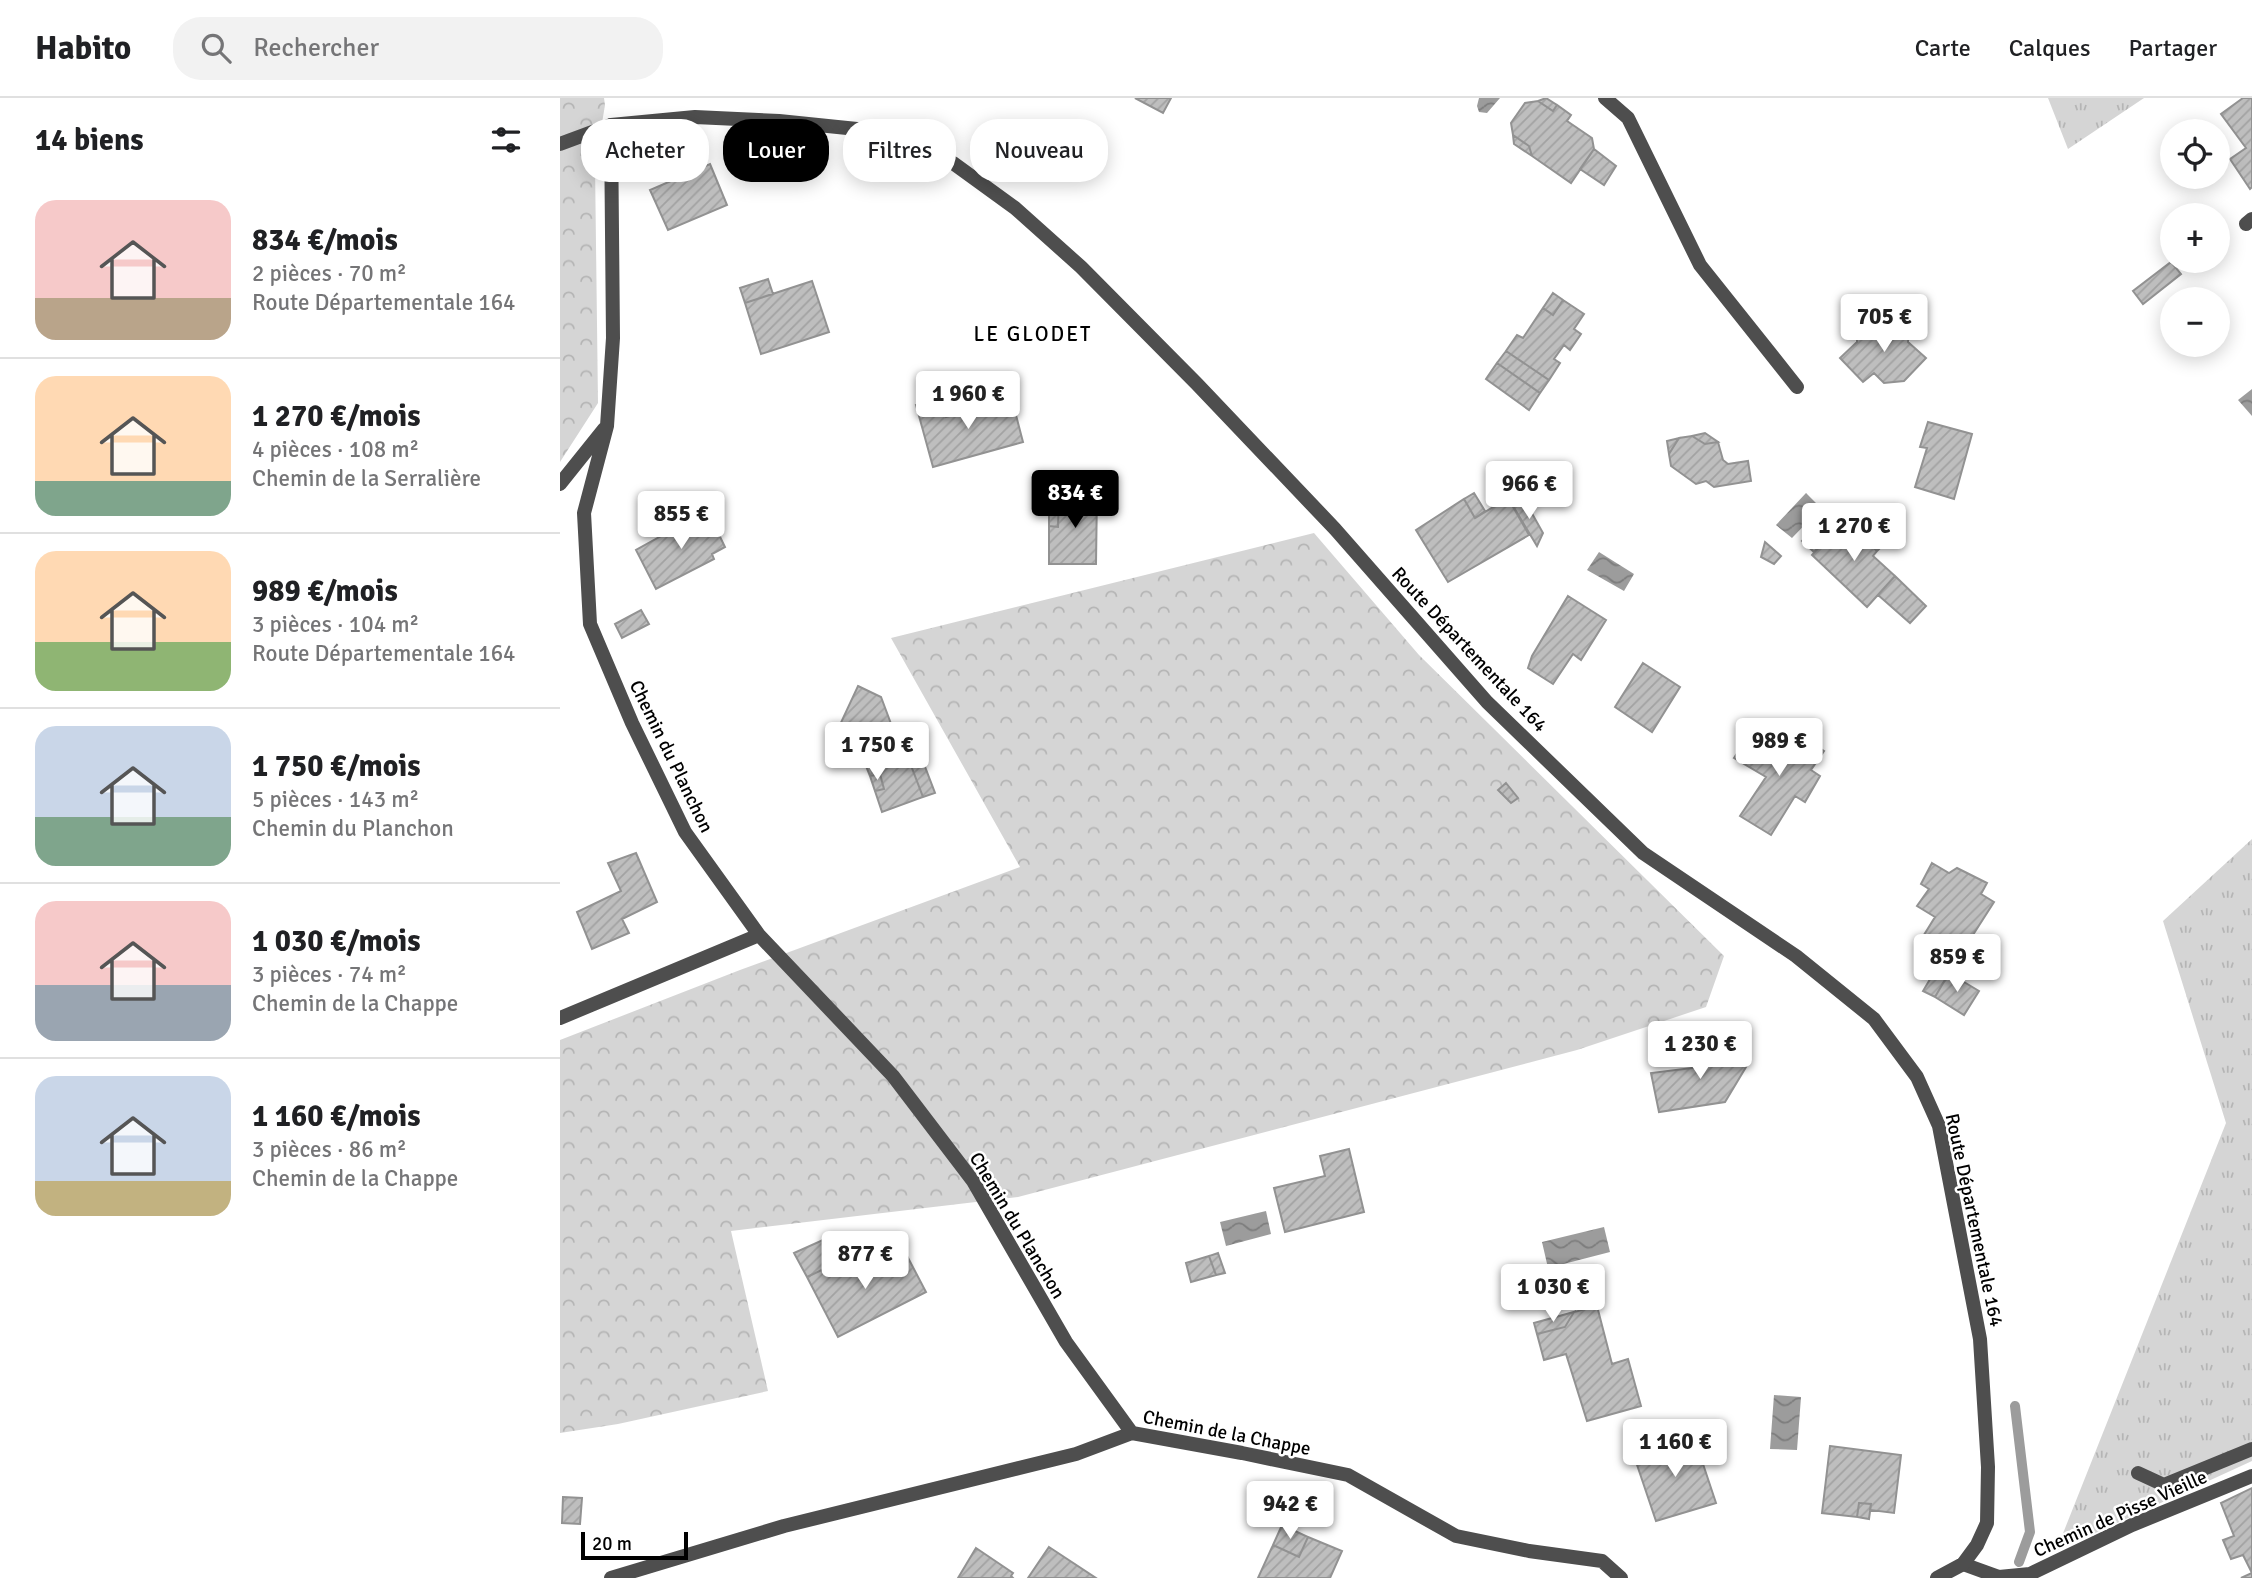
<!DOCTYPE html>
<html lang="fr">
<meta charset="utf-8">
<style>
:root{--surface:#fff;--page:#f2f2f2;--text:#202124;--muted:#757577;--line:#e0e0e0;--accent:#000}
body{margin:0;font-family:Signika,sans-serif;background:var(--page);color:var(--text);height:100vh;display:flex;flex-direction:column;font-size:26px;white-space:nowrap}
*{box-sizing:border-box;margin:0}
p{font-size:23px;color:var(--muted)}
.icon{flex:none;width:38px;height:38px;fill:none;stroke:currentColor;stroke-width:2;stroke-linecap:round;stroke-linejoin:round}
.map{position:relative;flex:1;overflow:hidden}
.drawer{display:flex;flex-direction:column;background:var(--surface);width:560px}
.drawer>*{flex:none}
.guide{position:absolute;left:21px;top:21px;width:665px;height:63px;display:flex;gap:14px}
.tools{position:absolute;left:1600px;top:21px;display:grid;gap:14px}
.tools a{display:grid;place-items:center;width:70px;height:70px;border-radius:50%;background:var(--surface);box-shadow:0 4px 18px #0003;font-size:35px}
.scale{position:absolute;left:21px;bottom:18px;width:107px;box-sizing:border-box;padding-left:7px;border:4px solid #000;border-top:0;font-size:19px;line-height:24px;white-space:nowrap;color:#000;-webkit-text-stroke:5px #fff;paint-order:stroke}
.price{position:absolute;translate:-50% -60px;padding:0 16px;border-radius:7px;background:#fff;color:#222;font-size:23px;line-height:46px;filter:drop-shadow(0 2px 4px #0008)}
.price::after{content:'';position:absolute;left:50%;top:42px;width:21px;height:16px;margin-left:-10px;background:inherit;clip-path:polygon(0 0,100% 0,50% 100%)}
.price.on{background:var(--accent);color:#fff}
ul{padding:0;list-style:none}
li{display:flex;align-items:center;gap:21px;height:175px;padding:0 35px}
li+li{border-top:2px solid var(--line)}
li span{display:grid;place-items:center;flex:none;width:196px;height:140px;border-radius:21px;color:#555}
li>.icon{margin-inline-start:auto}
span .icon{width:84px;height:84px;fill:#fffc;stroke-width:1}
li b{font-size:30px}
h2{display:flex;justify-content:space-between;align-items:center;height:84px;padding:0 35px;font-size:30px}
.tag{padding:0 24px;border-radius:28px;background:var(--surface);box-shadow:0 4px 18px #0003;font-size:24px;line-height:63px}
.tag.on{background:var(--accent);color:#fff}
header{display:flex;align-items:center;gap:42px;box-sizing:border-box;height:98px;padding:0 35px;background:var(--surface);border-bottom:2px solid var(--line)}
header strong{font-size:33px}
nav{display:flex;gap:38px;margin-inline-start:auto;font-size:24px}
.search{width:490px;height:63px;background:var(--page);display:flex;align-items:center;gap:18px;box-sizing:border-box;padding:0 24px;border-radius:28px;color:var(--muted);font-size:26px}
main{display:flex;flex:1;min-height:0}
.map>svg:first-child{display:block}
</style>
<header>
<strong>Habito</strong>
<div class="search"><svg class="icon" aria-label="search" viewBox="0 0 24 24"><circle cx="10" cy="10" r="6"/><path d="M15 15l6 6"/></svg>Rechercher</div>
<nav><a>Carte</a><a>Calques</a><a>Partager</a></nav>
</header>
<main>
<section class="drawer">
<h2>14 biens<svg class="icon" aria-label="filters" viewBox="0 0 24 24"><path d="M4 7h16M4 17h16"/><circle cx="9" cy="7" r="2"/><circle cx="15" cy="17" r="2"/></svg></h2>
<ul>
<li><span style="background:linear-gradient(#f6c9c9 70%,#b9a48a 0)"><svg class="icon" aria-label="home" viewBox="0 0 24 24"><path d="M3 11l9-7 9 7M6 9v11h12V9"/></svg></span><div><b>834 €/mois</b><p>2 pièces · 70 m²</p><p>Route Départementale 164</p></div></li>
<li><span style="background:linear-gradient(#ffd9b3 75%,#7fa58c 0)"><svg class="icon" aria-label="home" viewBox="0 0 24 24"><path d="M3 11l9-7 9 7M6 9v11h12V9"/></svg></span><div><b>1 270 €/mois</b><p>4 pièces · 108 m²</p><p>Chemin de la Serralière</p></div></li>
<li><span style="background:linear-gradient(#ffd9b3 65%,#8fb573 0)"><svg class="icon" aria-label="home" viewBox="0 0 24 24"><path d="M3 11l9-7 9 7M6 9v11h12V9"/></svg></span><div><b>989 €/mois</b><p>3 pièces · 104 m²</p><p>Route Départementale 164</p></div></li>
<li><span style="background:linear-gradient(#c9d6e8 65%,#7fa58c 0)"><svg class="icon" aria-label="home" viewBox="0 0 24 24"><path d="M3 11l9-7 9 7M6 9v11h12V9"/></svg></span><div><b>1 750 €/mois</b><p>5 pièces · 143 m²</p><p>Chemin du Planchon</p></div></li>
<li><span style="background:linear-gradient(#f6c9c9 60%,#9aa5b1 0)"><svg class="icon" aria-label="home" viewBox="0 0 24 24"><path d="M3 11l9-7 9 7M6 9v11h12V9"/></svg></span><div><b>1 030 €/mois</b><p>3 pièces · 74 m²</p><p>Chemin de la Chappe</p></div></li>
<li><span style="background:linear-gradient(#c9d6e8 75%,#c2b280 0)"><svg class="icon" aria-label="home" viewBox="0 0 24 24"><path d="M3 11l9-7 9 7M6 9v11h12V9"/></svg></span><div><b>1 160 €/mois</b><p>3 pièces · 86 m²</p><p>Chemin de la Chappe</p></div></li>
</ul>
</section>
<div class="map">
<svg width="1692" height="1480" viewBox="0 0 1692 1480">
<defs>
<pattern id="grass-tufts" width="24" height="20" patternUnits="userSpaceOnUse" patternTransform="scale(1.75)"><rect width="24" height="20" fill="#d5d5d5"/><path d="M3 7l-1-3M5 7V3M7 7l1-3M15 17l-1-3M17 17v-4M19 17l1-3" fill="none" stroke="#b5b5b5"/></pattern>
<pattern id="forest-crowns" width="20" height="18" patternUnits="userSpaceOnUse" patternTransform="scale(1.75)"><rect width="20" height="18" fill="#d5d5d5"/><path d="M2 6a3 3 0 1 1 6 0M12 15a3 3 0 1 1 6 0" fill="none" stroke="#b5b5b5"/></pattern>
<pattern id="water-waves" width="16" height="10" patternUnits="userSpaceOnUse" patternTransform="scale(1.75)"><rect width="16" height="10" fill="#9c9c9c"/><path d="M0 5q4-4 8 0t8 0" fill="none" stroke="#7d7d7d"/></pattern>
<pattern id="building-hatch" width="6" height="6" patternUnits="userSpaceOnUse" patternTransform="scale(1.75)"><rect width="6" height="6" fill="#bebebe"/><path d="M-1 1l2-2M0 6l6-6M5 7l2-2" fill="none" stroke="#a2a2a2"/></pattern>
</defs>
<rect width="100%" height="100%" fill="#fff"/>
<!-- grass -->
<path fill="url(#grass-tufts)" d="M1488,0H1584L1508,51Z
M1692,741V1363L1496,1453L1666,1025L1603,823Z"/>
<!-- forest -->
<path fill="url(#forest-crowns)" d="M0,0H44L45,7L35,67L38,305L0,364Z
M754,435L859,557L1164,858L1146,909L1017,952L458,1099L171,1133L208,1293L58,1326L0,1335V942L180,872L460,769L331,540Z"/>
<!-- water -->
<path fill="url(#water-waves)" d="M919,0H940L927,15L919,14L917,8Z
M1692,291V318L1678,302Z
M1246,395L1261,410L1232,440L1216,427Z
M1039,454L1074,476L1064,493L1027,472Z
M706,1113L711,1136L666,1148L660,1124Z
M1044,1129L1050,1154L988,1170L982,1144Z
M1214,1297L1241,1299L1237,1352L1210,1351Z"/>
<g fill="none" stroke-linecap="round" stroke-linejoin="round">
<!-- stream -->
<path stroke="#9c9c9c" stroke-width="10" d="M1455,1308L1470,1434L1459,1464"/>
</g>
<!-- building -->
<path fill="url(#building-hatch)" stroke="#929292" stroke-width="2" d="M575,0H611L603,15Z
M986,0L997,7L993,13L978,3Z
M1683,0H1692V89L1690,91L1670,61L1686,50L1661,16Z
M978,3L993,13L997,7L1011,17L1007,23L1032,40L1034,51L1011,85L972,58L969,48L953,37L951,25L965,5Z
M953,37L969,48L972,58L954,46Z
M1034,51L1056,68L1044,87L1020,71Z
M150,66L167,107L108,132L90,92Z
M1611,164L1621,176L1583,206L1573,193Z
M208,181L213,196L185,205L180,190Z
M252,183L269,234L201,256L185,205Z
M993,195L1003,202L993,217L983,210Z
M1003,202L1024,216L1014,231L1021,236L1010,252L1004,247L994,261L1000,265L989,282L946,253L957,237L963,240L983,210L993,217Z
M1326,224H1349L1348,244L1366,260L1344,283L1324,285L1314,275L1303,284L1280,260L1297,244V232H1319Z
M946,253L989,282L980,295L937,265Z
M937,265L980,295L969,312L926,281Z
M382,300L386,319L452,302L463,344L373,369L356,307Z
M1368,324L1412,336L1394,401L1355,389L1367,350L1360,349Z
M1145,335L1158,344L1145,346L1132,338Z
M1132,338L1145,346L1158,344L1163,362L1168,366L1188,363L1191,383L1154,389L1146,383L1136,386L1111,368L1109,356L1119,340Z
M1119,340L1109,356L1107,343Z
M489,395H499L498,429L489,428Z
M499,395H537L536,466H489V428L498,429Z
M914,395L925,413L915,420L904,401Z
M948,400L969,437L888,484L856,432L904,401L915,420Z
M960,403H965L983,435L977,448L953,408Z
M1296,411L1328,442L1317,453L1285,422Z
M1270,413L1282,425L1254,454L1242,443Z
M150,418L165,449L152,456L154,461L96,491L76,452L132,421L136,426Z
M1285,422L1317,453L1313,458L1335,478L1307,509L1252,457Z
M1205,444L1221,458L1214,466L1201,459Z
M1335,478L1366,508L1350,525L1318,497Z
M1008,498L1046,522L1021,562L1013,556L993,586L968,570L972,558Z
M81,512L89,526L62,540L55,526Z
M1083,565L1120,589L1092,634L1055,609Z
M298,588L321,599L346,666L350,665L363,699L322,714L315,693L324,691L320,676L310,678L300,653L291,656L271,646Z
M1235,634L1264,653L1251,672L1260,678L1245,704L1235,698L1211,737L1180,718L1206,679L1174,660L1191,635L1221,654Z
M359,653L375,695L363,699L350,665L346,666L344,659Z
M320,676L324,691L315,693L310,678Z
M946,685L958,700L951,705L938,692Z
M76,755L97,804L62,821L69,835L32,851L17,814L61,793L48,765Z
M1372,765L1389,775L1397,770L1427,785L1421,796L1434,804L1411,840L1427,850L1413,874L1385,856L1384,859L1359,845L1375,819L1357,808L1369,791L1361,786Z
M1385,856L1396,863L1375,899L1363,893Z
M1389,875L1419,893L1404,917L1375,899Z
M1154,942L1189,964L1165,1004L1099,1014L1091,975L1140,969Z
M789,1051L804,1114L725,1134L714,1090L765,1078L760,1058Z
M274,1137L287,1160L247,1179L234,1155Z
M345,1154L366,1194L278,1239L247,1179L287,1160L297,1178Z
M658,1155L665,1175L656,1177L649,1158Z
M649,1158L656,1177L631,1184L626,1165Z
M1037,1208L1052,1266L1068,1261L1081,1308L1027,1323L1006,1256L984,1262L977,1236L1005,1229L1014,1214Z
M1014,1214L1005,1229L977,1236L974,1225Z
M1134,1339L1156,1405L1096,1423L1074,1358Z
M1270,1348L1341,1357L1334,1415L1310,1412L1311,1406L1299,1405L1297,1419L1262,1415Z
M1692,1390V1480H1681L1692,1475L1683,1457L1671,1461L1663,1442L1674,1438L1661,1405Z
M3,1399L22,1400L20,1426L2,1425Z
M1299,1405L1311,1406L1309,1421L1297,1419Z
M722,1427L748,1439L739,1459L713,1447Z
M748,1439L782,1453L770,1480H698L713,1447L739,1459Z
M489,1449L536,1480H468Z
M416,1450L453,1475L451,1478L453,1480H398Z"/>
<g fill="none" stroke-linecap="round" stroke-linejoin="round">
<!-- service -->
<path stroke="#4e4e4e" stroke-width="14" d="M1686,126L1692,121
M1578,1375L1604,1387L1692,1351"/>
<!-- minor -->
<path stroke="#4e4e4e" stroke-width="14" d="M1045,0L1068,20L1140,167L1237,289
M51,27L53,240L47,328L24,415L30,526L72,625L125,734L199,837L333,978L413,1083L506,1244L572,1335
M0,386L44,331
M0,920L199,837
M1403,1466L1439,1479L1470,1476L1572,1427L1692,1378
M51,1480L224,1428L516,1356L572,1335L682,1355L788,1377L896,1438L969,1453L1042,1463L1061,1480"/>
<!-- tertiary -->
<path stroke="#4e4e4e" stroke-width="14" d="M0,46L51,27L135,19L219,23L297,31L352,41L393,65L455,110L521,169L637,286L775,431L927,604L1083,755L1236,858L1314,921L1357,979L1379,1028L1420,1241L1428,1369L1427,1425L1417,1447L1403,1466L1377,1480"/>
</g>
<g text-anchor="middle" stroke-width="5" stroke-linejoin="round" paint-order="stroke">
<!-- street labels -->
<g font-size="19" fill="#000" stroke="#fff">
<text transform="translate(910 551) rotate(47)" y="7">Route Départementale 164</text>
<text transform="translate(112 658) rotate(64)" y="7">Chemin du Planchon</text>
<text transform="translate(1415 1122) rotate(78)" y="7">Route Départementale 164</text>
<text transform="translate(458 1127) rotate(59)" y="7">Chemin du Planchon</text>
<text transform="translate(667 1334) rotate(11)" y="7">Chemin de la Chappe</text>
<text transform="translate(1560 1415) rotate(-24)" y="7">Chemin de Pisse Vieille</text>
</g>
<!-- neighbourhood labels -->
<g font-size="21" letter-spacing="2" fill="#000" stroke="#fff">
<text x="473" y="243">LE GLODET</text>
</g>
</g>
</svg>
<div class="tools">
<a><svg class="icon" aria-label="locate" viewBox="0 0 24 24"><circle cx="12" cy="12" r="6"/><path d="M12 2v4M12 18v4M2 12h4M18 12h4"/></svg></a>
<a>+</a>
<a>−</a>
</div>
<div class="scale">20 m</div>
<b class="price" style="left:1324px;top:256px">705 €</b>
<b class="price" style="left:408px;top:333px">1 960 €</b>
<b class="price" style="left:969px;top:423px">966 €</b>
<b class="price on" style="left:515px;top:432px">834 €</b>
<b class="price" style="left:121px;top:453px">855 €</b>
<b class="price" style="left:1294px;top:465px">1 270 €</b>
<b class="price" style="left:1219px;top:680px">989 €</b>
<b class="price" style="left:317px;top:684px">1 750 €</b>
<b class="price" style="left:1397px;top:896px">859 €</b>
<b class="price" style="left:1140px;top:983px">1 230 €</b>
<b class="price" style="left:305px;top:1193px">877 €</b>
<b class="price" style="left:993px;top:1226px">1 030 €</b>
<b class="price" style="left:1115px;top:1381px">1 160 €</b>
<b class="price" style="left:730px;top:1443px">942 €</b>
<div class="guide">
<a class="tag">Acheter</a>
<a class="tag on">Louer</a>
<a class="tag">Filtres</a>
<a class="tag">Nouveau</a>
</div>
</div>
</main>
